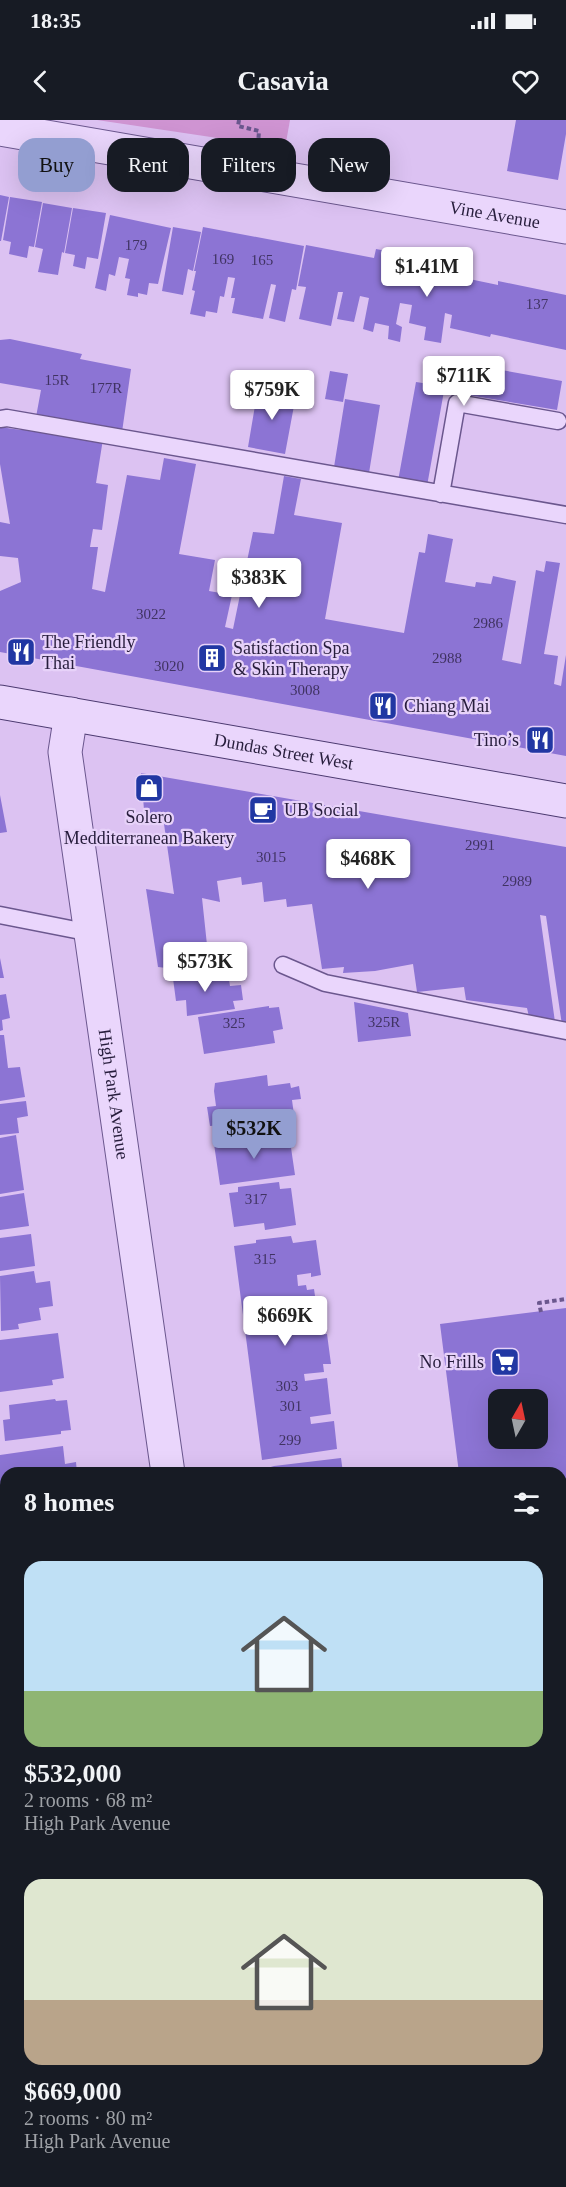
<!DOCTYPE html>
<meta charset="utf-8">
<style>
:root{--surface:#171b24;--page:#242831;--text:#f1f3f6;--muted:#9ea1a6;--accent:#939ed1}
body{margin:0;font-family:"Times New Roman",serif;background:var(--page);color:var(--text);height:100vh;display:flex;flex-direction:column;font-size:22px;white-space:nowrap}
*{box-sizing:border-box;margin:0}
p{font-size:20px;color:var(--muted)}
.icon{flex:none;width:33px;height:33px;fill:none;stroke:currentColor;stroke-width:2;stroke-linecap:round;stroke-linejoin:round}
.map{position:relative;flex:1;overflow:hidden}
.sheet{position:absolute;left:0px;top:1347px;width:567px;height:720px;display:flex;flex-direction:column;background:var(--surface);border-radius:18px 18px 0 0;box-shadow:0 6px 24px #0002}
.sheet>*{flex:none}
.hud{position:absolute;left:18px;top:18px;width:531px;height:54px;display:flex;gap:12px}
.needle{width:39px;rotate:9deg}
.buttons{position:absolute;left:488px;top:1269px;display:grid;gap:12px}
.buttons a{display:grid;place-items:center;width:60px;height:60px;border-radius:12px;background:var(--surface);box-shadow:0 6px 24px #0002;font-size:30px}
.price{position:absolute;translate:-50% -51px;padding:0 14px;border-radius:6px;background:#fff;color:#222;font-size:20px;line-height:39px;filter:drop-shadow(0 2px 3px #0008)}
.price::after{content:'';position:absolute;left:50%;top:36px;width:18px;height:14px;margin-left:-9px;background:inherit;clip-path:polygon(0 0,100% 0,50% 100%)}
.price.on{background:var(--accent);color:#111}
ul{padding:0;list-style:none}
li{display:grid;align-content:center;gap:12px;height:318px;padding:0 24px}
li span{display:grid;place-items:center;height:186px;border-radius:18px;color:#555}
li>.icon{margin-inline-start:auto}
span .icon{width:108px;height:108px;fill:#fffc;stroke-width:1}
li b{font-size:26px}
h2{display:flex;justify-content:space-between;align-items:center;height:72px;padding:0 24px;font-size:26px}
.tag{padding:0 21px;border-radius:18px;background:var(--surface);box-shadow:0 6px 24px #0002;font-size:21px;line-height:54px}
.tag.on{background:var(--accent);color:#111}
.status{display:flex;justify-content:space-between;align-items:center;height:42px;padding:0 30px;background:var(--surface);direction:ltr}
.status svg{height:16px;fill:currentColor}
header{display:flex;justify-content:space-between;align-items:center;height:78px;padding:0 24px;background:var(--surface);font-size:27px;font-weight:800}
.map>svg:first-child{display:block}
</style>
<div class="status"><b>18:35</b><svg viewBox="0 0 49 12"><path d="M0 12V9h3v3zM5 12V6h3v6zM10 12V3h3v9zM15 12V0h3v12zM26 1h20v11H26zM47 4h2v5h-2z"/></svg></div>
<header><svg class="icon" aria-label="back" viewBox="0 0 24 24"><path d="M15 5l-7 7 7 7"/></svg>Casavia<svg class="icon" aria-label="heart" viewBox="0 0 24 24"><path d="M12 20l-8-8c-3-5 5-10 8-4 3-6 11-1 8 4z"/></svg></header>
<div class="map">
<svg width="566" height="2067" viewBox="0 0 566 2067">
<rect width="100%" height="100%" fill="#dcc2f2"/>
<!-- green -->
<path fill="#cf94d2" d="M97,0H290L285,28Z"/>
<!-- building -->
<path fill="#8c74d4" fill-rule="evenodd" d="M516,0H566V14L558,60L507,51Z
M0,75L9,77L1,121H0Z
M10,77L42,82L34,127L29,126L27,138L9,134L11,122L3,120Z
M43,83L72,88L64,133L62,132L58,155L38,152L43,129L35,127Z
M73,88L106,93L98,139L87,137L85,149L73,146L75,135L65,133Z
M110,95L171,108L158,164L149,163L147,175L138,173V177L127,175L130,159L125,158L129,139L119,137L115,156L109,154L106,171L95,168Z
M173,107L201,112L193,151L188,149L183,175L162,171Z
M203,107L304,126L296,170L292,169L285,202L269,198L276,165L271,164L263,199L232,193L235,178H231L235,158L228,157L224,177L220,176L217,193L206,191L205,197L190,194L195,171L192,170L196,151H194Z
M306,125L374,138L376,129L413,136L412,143L436,149L438,138L455,143L453,151L456,153L455,156L498,165V161L566,175V230L491,214L490,217L450,208L452,195L445,193L441,223L424,220L426,207L409,203L412,185L400,183L396,204L402,207L400,222L388,219L389,206L375,203L373,212L363,209L369,178L360,176L354,202L337,199L343,172H338L331,206L299,199L306,167L298,166Z
M10,219L82,234L80,239L131,249L122,312L36,297L41,270L0,263V220Z
M440,239L562,261L557,290L444,271L427,366L398,361L416,262L436,265Z
M330,251L348,254L343,282L325,279Z
M258,268L296,275L285,334L248,327Z
M345,279L380,285L369,353L334,347Z
M21,306L103,319L96,363L108,365L102,410L93,409L90,427H98L92,469L105,472L127,355L160,360L164,338L196,344L179,434L215,440L209,471L232,475L225,507L233,509L253,412L274,414L284,356L301,359L294,395L342,403L325,499L404,513L419,432L425,433L428,414L453,419L445,462L475,467L476,462L491,464L493,456L516,461L502,540L521,544L536,450L544,452L546,441L560,443L544,534L558,536L554,564L561,566L566,535V636L0,532V471L21,462L18,438L0,436V402L10,404L0,344V307L21,310Z
M141,653L566,727V906L562,905L546,796L540,795L555,902L529,897L527,888L466,880L464,867L417,872L413,844L375,851L343,853L344,847L322,849L312,784L287,787L286,779L264,782L262,762L242,765L241,757L217,761L220,782L202,778L210,853L158,847L146,769L174,774L164,704L145,702Z
M0,675L7,712L0,713Z
M0,838L4,858H0Z
M172,851L229,860L230,866L241,865L243,880L233,881L235,889L187,896L186,880L176,881Z
M6,874L10,898L2,900L3,910L0,911V875Z
M354,882L408,893L411,916L358,922Z
M269,886V888L279,887L283,909L273,911L275,923L204,934L198,897Z
M0,915H4L8,948L20,947L25,977L0,981Z
M267,955L268,966L290,963L291,968L299,966L301,979L292,980L294,995L272,998L273,1002L222,1009V1005L210,1006L207,987L216,986L214,971L215,963Z
M26,981L28,996L17,998L19,1013L0,1015V984Z
M289,1014L295,1055L220,1065L214,1024Z
M16,1015L24,1070L0,1074V1018Z
M279,1062L280,1069L291,1068L296,1105L265,1110L264,1103L234,1107L229,1073L238,1072V1067Z
M24,1073L29,1106L0,1110V1077Z
M31,1114L35,1146L0,1151V1118Z
M291,1116L293,1123L316,1120L321,1155L311,1157V1153L297,1155L298,1166L306,1165L307,1170L314,1169L318,1197L311,1198L312,1208L318,1207L319,1215L327,1214L331,1244H323L324,1252L304,1254L305,1261L327,1258L331,1294L310,1297L311,1304L334,1301L337,1329L262,1340L234,1126L256,1123V1120Z
M34,1151L36,1163L50,1161L53,1186L39,1188L41,1200L18,1204L19,1209L1,1211L0,1156Z
M566,1188V1361H561V1353H459L440,1204ZM498,1280H537V1318H498Z
M58,1213L64,1258L52,1260L53,1265L0,1272V1220Z
M55,1279L56,1281L67,1280L71,1310L61,1311V1314L5,1321L3,1300L10,1299L9,1285Z
M63,1326L65,1344L76,1342L77,1353H6V1375L0,1376V1335Z
M341,1338L343,1353H265L264,1349L274,1346Z
M6,1378V1419L0,1420V1379Z
M566,1405V1430L561,1431V1406Z
M6,1504V1539H0V1505Z
M561,1714H565L566,1721V1797L561,1798Z
M561,1908H566V1951L561,1927Z
M562,1945L566,1970L561,1971V1946Z
M6,2000V2061H162V2067H0V2023H4L1,2001Z
M369,2061H461L462,2064L444,2067H370Z"/>
<g fill="none" stroke-linecap="round" stroke-linejoin="round">
<!-- service casing -->
<g stroke="#6b578e" stroke-width="19">
<path id="service" d="M0,299L7,298L566,395
M441,374L457,283L558,301
M0,795L91,813
M283,845L325,863L566,911
M561,1368H566"/>
</g>
<!-- minor casing -->
<g stroke="#6b578e" stroke-width="35">
<g id="minor">
<path id="s1" d="M0,9L566,107"/>
</g>
</g>
<!-- tertiary casing -->
<g stroke="#6b578e" stroke-width="35">
<g id="tertiary">
<path id="s2" d="M71,594L65,632L168,1353"/>
<path d="M561,1846H566"/>
<path d="M0,1926H6"/>
<path d="M268,2061L269,2067"/>
</g>
</g>
<!-- secondary casing -->
<g stroke="#4c3a70" stroke-width="35">
<g id="secondary">
<path id="s3" d="M0,582L566,681"/>
</g>
</g>
<!-- path -->
<path stroke="#6b578e" stroke-width="4" stroke-dasharray="4.5 3" stroke-linecap="butt" d="M239,0L238,6L259,11L258,24
M541,1192L539,1183L566,1179"/>
<!-- service -->
<use href="#service" stroke="#ead6fc" stroke-width="16"/>
<!-- minor -->
<use href="#minor" stroke="#ead6fc" stroke-width="33"/>
<!-- tertiary -->
<use href="#tertiary" stroke="#ead6fc" stroke-width="33"/>
<!-- secondary -->
<use href="#secondary" stroke="#ead6fc" stroke-width="33"/>
</g>
<!-- icons -->
<defs>
<g id="restaurant-square" transform="scale(1.5)"><rect x="-9" y="-9" width="18" height="18" rx="4" fill="#2137a3" stroke="#e7d2f9"/><path d="M-5-6h1v4h1v-4h1v4h1v-4h1v5L-1.5 .5V6h-2V.5L-5-1ZM5-6V6H3V1.5H1.5Q1.5-4 5-6Z" fill="#fff"/></g>
<g id="building-square" transform="scale(1.5)"><rect x="-9" y="-9" width="18" height="18" rx="4" fill="#2137a3" stroke="#e7d2f9"/><path d="M-4-6H4V6H1V3H-1V6H-4ZM-2.5-4.3h1.7v1.8h-1.7ZM.8-4.3h1.7v1.8H.8ZM-2.5-1h1.7V.8h-1.7ZM.8-1h1.7V.8H.8Z" fill="#fff"/></g>
<g id="shop-square" transform="scale(1.5)"><rect x="-9" y="-9" width="18" height="18" rx="4" fill="#2137a3" stroke="#e7d2f9"/><path d="M-5-2.5h2.3a2.7 3.5 0 0 1 5.4 0H5L5.5 6h-11ZM-1.5-2.5h3a1.5 2.3 0 0 0-3 0Z" fill="#fff"/></g>
<g id="cafe-square" transform="scale(1.5)"><rect x="-9" y="-9" width="18" height="18" rx="4" fill="#2137a3" stroke="#e7d2f9"/><path d="M-5.5-4.5H6V0H3Q3 3.5 0 3.5H-2.5Q-5.5 3.5-5.5 0ZM3-3.2v2h1.7v-2ZM-6 4.5H4V6H-6Z" fill="#fff"/></g>
<g id="supermarket-square" transform="scale(1.5)"><rect x="-9" y="-9" width="18" height="18" rx="4" fill="#2137a3" stroke="#e7d2f9"/><path d="M-6-5.5h2.5l.6 2H6L4.5 2H-2.5L-4.4-4H-6ZM-1.5 3.2a1.3 1.3 0 1 0 .1 0ZM3 3.2a1.3 1.3 0 1 0 .1 0Z" fill="#fff"/></g>
</defs>
<g fill-rule="evenodd">
<use href="#restaurant-square" x="21" y="532"/>
<use href="#building-square" x="212" y="538"/>
<use href="#restaurant-square" x="383" y="586"/>
<use href="#restaurant-square" x="540" y="620"/>
<use href="#shop-square" x="149" y="668"/>
<use href="#cafe-square" x="263" y="690"/>
<use href="#supermarket-square" x="505" y="1242"/>
</g>
<g text-anchor="middle" stroke-width="4.5" stroke-linejoin="round" paint-order="stroke">
<!-- number labels -->
<g font-size="15" fill="#403362">
<text x="136" y="130">179</text>
<text x="223" y="144">169</text>
<text x="262" y="145">165</text>
<text x="537" y="189">137</text>
<text x="57" y="265">15R</text>
<text x="106" y="273">177R</text>
<text x="151" y="499">3022</text>
<text x="488" y="508">2986</text>
<text x="447" y="543">2988</text>
<text x="169" y="551">3020</text>
<text x="305" y="575">3008</text>
<text x="480" y="730">2991</text>
<text x="271" y="742">3015</text>
<text x="517" y="766">2989</text>
<text x="384" y="907">325R</text>
<text x="234" y="908">325</text>
<text x="256" y="1084">317</text>
<text x="265" y="1144">315</text>
<text x="287" y="1271">303</text>
<text x="291" y="1291">301</text>
<text x="290" y="1325">299</text>
</g>
<!-- street labels -->
<g font-size="18" fill="#271d3c" stroke="#e7d2f9">
<text dy="6" stroke="none"><textPath href="#s1" startOffset="502">Vine Avenue</textPath></text>
<text dy="6" stroke="none"><textPath href="#s3" startOffset="288">Dundas Street West</textPath></text>
<text dy="6" stroke="none"><textPath href="#s2" startOffset="384">High Park Avenue</textPath></text>
</g>
<!-- poi labels -->
<g font-size="18" fill="#271d3c" stroke="#e7d2f9" text-anchor="start">
<text x="42" y="528">The Friendly<tspan x="42" dy="21">Thai</tspan></text>
<text x="233" y="534">Satisfaction Spa<tspan x="233" dy="21">&amp; Skin Therapy</tspan></text>
<text x="404" y="592">Chiang Mai</text>
<text x="519" y="626" text-anchor="end">Tino’s</text>
<text x="284" y="696">UB Social</text>
<text x="149" y="703" text-anchor="middle">Solero<tspan x="149" dy="21">Medditerranean Bakery</tspan></text>
<text x="484" y="1248" text-anchor="end">No Frills</text>
</g>
</g>
</svg>
<div class="buttons">
<a><svg class="needle" viewBox="-14 -14 28 28"><path d="M0-13l5 13h-10z" fill="#e53935"/><path d="M0 13l5-13h-10z" fill="#9ea1a6"/></svg></a>
</div>
<b class="price" style="left:427px;top:178px">$1.41M</b>
<b class="price" style="left:464px;top:287px">$711K</b>
<b class="price" style="left:272px;top:301px">$759K</b>
<b class="price" style="left:259px;top:489px">$383K</b>
<b class="price" style="left:368px;top:770px">$468K</b>
<b class="price" style="left:205px;top:873px">$573K</b>
<b class="price on" style="left:254px;top:1040px">$532K</b>
<b class="price" style="left:285px;top:1227px">$669K</b>
<div class="hud">
<a class="tag on">Buy</a>
<a class="tag">Rent</a>
<a class="tag">Filters</a>
<a class="tag">New</a>
</div>
<section class="sheet">
<h2>8 homes<svg class="icon" aria-label="filters" viewBox="0 0 24 24"><path d="M4 7h16M4 17h16"/><circle cx="9" cy="7" r="2"/><circle cx="15" cy="17" r="2"/></svg></h2>
<ul>
<li><span style="background:linear-gradient(#bfe0f5 70%,#8fb573 0)"><svg class="icon" aria-label="home" viewBox="0 0 24 24"><path d="M3 11l9-7 9 7M6 9v11h12V9"/></svg></span><div><b>$532,000</b><p>2 rooms · 68 m²</p><p>High Park Avenue</p></div></li>
<li><span style="background:linear-gradient(#dfe7d0 65%,#b9a48a 0)"><svg class="icon" aria-label="home" viewBox="0 0 24 24"><path d="M3 11l9-7 9 7M6 9v11h12V9"/></svg></span><div><b>$669,000</b><p>2 rooms · 80 m²</p><p>High Park Avenue</p></div></li>
</ul>
</section>
</div>
